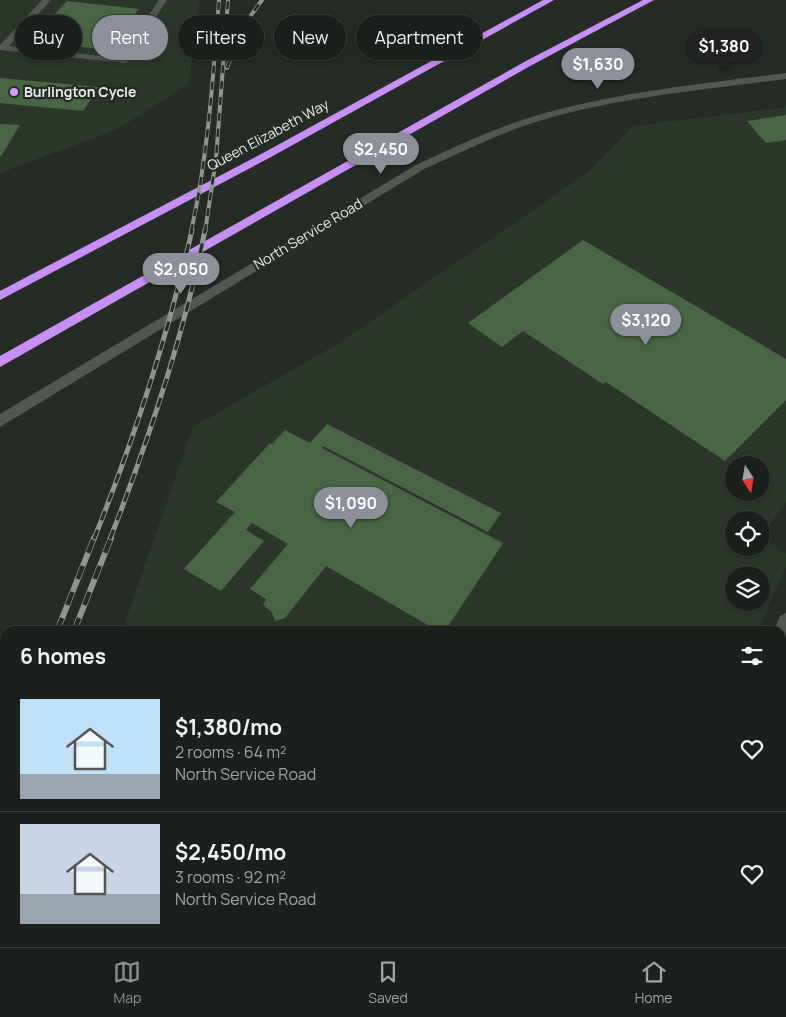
<!DOCTYPE html>
<meta charset="utf-8">
<style>
:root{--surface:#1c201c;--page:#252825;--text:#f1f3f6;--muted:#a0a3a3;--line:#3a3e3b;--accent:#8c9099}
body{margin:0;font-family:Manrope,sans-serif;background:var(--page);color:var(--text);height:100vh;display:flex;flex-direction:column;font-size:19px;white-space:nowrap}
*{box-sizing:border-box;margin:0}
p{font-size:16px;color:var(--muted)}
.icon{flex:none;width:28px;height:28px;fill:none;stroke:currentColor;stroke-width:2;stroke-linecap:round;stroke-linejoin:round}
.map{position:relative;flex:1;overflow:hidden}
.details{position:absolute;left:0px;top:626px;width:786px;height:321px;display:flex;flex-direction:column;background:var(--surface);border-radius:15px 15px 0 0;box-shadow:0 2px 8px #0003,0 0 0 1px var(--line)}
.details>*{flex:none}
.hud{position:absolute;left:15px;top:15px;width:500px;height:45px;display:flex;gap:10px}
.needle{width:32px;rotate:168deg}
.fabs{position:absolute;left:725px;top:456px;display:grid;gap:10px}
.fabs a{display:grid;place-items:center;width:45px;height:45px;border-radius:50%;background:var(--surface);box-shadow:0 2px 8px #0003,0 0 0 1px var(--line);font-size:25px}
.price{position:absolute;translate:-50% -42px;padding:0 11px;border-radius:18px;background:var(--accent);color:#fff;font-size:16px;line-height:32px;filter:drop-shadow(0 1px 2px #0008)}
.price::after{content:'';position:absolute;left:50%;top:30px;width:15px;height:11px;margin-left:-8px;background:inherit;clip-path:polygon(0 0,100% 0,50% 100%)}
.price.on{background:#222;color:#fff}
ul{padding:0;list-style:none}
li{display:flex;align-items:center;gap:15px;height:125px;padding:0 20px}
li+li{border-top:1px solid var(--line)}
li span{display:grid;place-items:center;flex:none;width:140px;height:100px;border-radius:0px;color:#555}
li>.icon{margin-inline-start:auto}
span .icon{width:60px;height:60px;fill:#fffc;stroke-width:1}
li b{font-size:21px}
h2{display:flex;justify-content:space-between;align-items:center;height:60px;padding:0 20px;font-size:21px}
.pill{padding:0 18px;border-radius:22px;background:var(--surface);box-shadow:0 2px 8px #0003,0 0 0 1px var(--line);font-size:18px;line-height:45px}
.pill.on{background:var(--accent);color:#fff}
.menu{display:flex;justify-content:space-around;align-items:center;height:70px;border-top:1px solid var(--line);background:var(--surface);font-size:14px;color:var(--muted)}
.menu a{display:grid;justify-items:center;gap:2px}
.menu .on{color:var(--accent)}
.map>svg:first-child{display:block}
</style>
<div class="map">
<svg width="786" height="947" viewBox="0 0 786 947">
<rect width="100%" height="100%" fill="#252b25"/>
<!-- built -->
<path fill="#2c362b" fill-rule="evenodd" d="M0,0H200L189,83L118,129L0,173Z
M786,107V502L762,536L786,554V567L758,631H122L193,427L336,345L586,174L633,126ZM734,465H761V492H734ZM734,520H761V548H734ZM734,575H761V602H734Z
M786,749V947H710L712,943L781,942V762Z
M5,903V942L621,943L619,947H0V914Z"/>
<!-- building -->
<path fill="#496644" d="M67,1L139,9L106,50L30,40Z
M0,78L99,87L83,111L0,103Z
M786,115V140L766,143L747,121Z
M0,124L20,125L1,156H0Z
M583,240L786,359V400L725,461L606,382L603,384L523,331L502,347L468,323Z
M327,424L501,513L488,532L323,446L322,448L503,543L445,631H438L326,566L285,618L275,621L272,612L263,605L266,599L250,589L288,544L252,523L246,530L264,541L221,591L184,569L235,512L216,502L270,443L272,444L285,430L310,443Z
M786,908V947H772L774,942H781V921Z
M219,942H229L235,947H216Z
M306,942H441L447,947H312Z"/>
<g fill="none" stroke-linecap="round" stroke-linejoin="round">
<!-- minor -->
<path fill="#525851" fill-rule="evenodd" d="M42,0H51L9,46L120,58L159,0H167L126,63L0,50V45Z
M786,73V79C703,90 620,97 539,121C499,133 462,152 424,169L0,427V414L416,165C454,147 492,129 532,117C615,92 701,84 786,73Z
M786,613V640L781,642V631H774L780,616Z
M117,942H138L137,947H115Z
M261,942H286L288,947H263Z
M578,942H603L605,947H580Z
M646,942H667L666,947H644Z"/>
<!-- highway -->
<path fill="#c78ef5" fill-rule="evenodd" d="M543,0H554L271,157L0,300V291L263,153Z
M643,0H654L532,65L0,367V356L526,61Z"/>
<!-- rail-far2 casing -->
<g stroke="#909590" stroke-width="4">
<path id="rail-far2" d="M227,68L241,29L262,0
M191,232C208,156 213,78 219,0
M205,232L216,159L228,0"/>
</g>
<!-- rail-far1 casing -->
<g stroke="#909590" stroke-width="5">
<path id="rail-far1" d="M94,539C134,439 168,336 192,230
M110,539C149,439 184,336 205,230"/>
</g>
<!-- rail casing -->
<g stroke="#909590" stroke-width="6">
<path id="rail" d="M57,631L94,538
M74,631L111,538
M0,753L5,742
M0,796L5,786"/>
</g>
<!-- rail-far2 -->
<use href="#rail-far2" stroke="#252b25" stroke-width="2.5" stroke-dasharray="8" stroke-linecap="butt"/>
<!-- rail-far1 -->
<use href="#rail-far1" stroke="#252b25" stroke-width="3" stroke-dasharray="10" stroke-linecap="butt"/>
<!-- rail -->
<use href="#rail" stroke="#252b25" stroke-width="4.5" stroke-dasharray="14" stroke-linecap="butt"/>
</g>
<!-- markers -->
<circle fill="#d19dfe" stroke="#252b25" stroke-width="2" cx="14" cy="92" r="5"/>
<g text-anchor="middle" stroke-width="4.5" stroke-linejoin="round" paint-order="stroke">
<!-- far-poi labels -->
<g font-size="14" font-weight="bold" fill="#e9ece8" stroke="#252b25" text-anchor="start">
<text x="24" y="97">Burlington Cycle</text>
</g>
<!-- far-street labels -->
<g font-size="14" fill="#e9ece8" stroke="#252b25">
<text transform="translate(268 135) rotate(-28)" y="5">Queen Elizabeth Way</text>
<text transform="translate(308 234) rotate(-31)" y="5">North Service Road</text>
</g>
</g>
</svg>
<div class="fabs">
<a><svg class="needle" viewBox="-14 -14 28 28"><path d="M0-13l5 13h-10z" fill="#e53935"/><path d="M0 13l5-13h-10z" fill="#a0a3a3"/></svg></a>
<a><svg class="icon" aria-label="locate" viewBox="0 0 24 24"><circle cx="12" cy="12" r="6"/><path d="M12 2v4M12 18v4M2 12h4M18 12h4"/></svg></a>
<a><svg class="icon" aria-label="layers" viewBox="0 0 24 24"><path d="M12 4l9 5-9 5-9-5zM3 14l9 5 9-5"/></svg></a>
</div>
<b class="price on" style="left:724px;top:72px">$1,380</b>
<b class="price" style="left:598px;top:90px">$1,630</b>
<b class="price" style="left:381px;top:175px">$2,450</b>
<b class="price" style="left:181px;top:295px">$2,050</b>
<b class="price" style="left:646px;top:346px">$3,120</b>
<b class="price" style="left:351px;top:529px">$1,090</b>
<div class="hud">
<a class="pill">Buy</a>
<a class="pill on">Rent</a>
<a class="pill">Filters</a>
<a class="pill">New</a>
<a class="pill">Apartment</a>
</div>
<section class="details">
<h2>6 homes<svg class="icon" aria-label="filters" viewBox="0 0 24 24"><path d="M4 7h16M4 17h16"/><circle cx="9" cy="7" r="2"/><circle cx="15" cy="17" r="2"/></svg></h2>
<ul>
<li><span style="background:linear-gradient(#bfe0f5 75%,#9aa5b1 0)"><svg class="icon" aria-label="home" viewBox="0 0 24 24"><path d="M3 11l9-7 9 7M6 9v11h12V9"/></svg></span><div><b>$1,380/mo</b><p>2 rooms · 64 m²</p><p>North Service Road</p></div><svg class="icon" aria-label="heart" viewBox="0 0 24 24"><path d="M12 20l-8-8c-3-5 5-10 8-4 3-6 11-1 8 4z"/></svg></li>
<li><span style="background:linear-gradient(#c9d6e8 70%,#9aa5b1 0)"><svg class="icon" aria-label="home" viewBox="0 0 24 24"><path d="M3 11l9-7 9 7M6 9v11h12V9"/></svg></span><div><b>$2,450/mo</b><p>3 rooms · 92 m²</p><p>North Service Road</p></div><svg class="icon" aria-label="heart" viewBox="0 0 24 24"><path d="M12 20l-8-8c-3-5 5-10 8-4 3-6 11-1 8 4z"/></svg></li>
</ul>
</section>
</div>
<nav class="menu">
<a class="on"><svg class="icon" aria-label="map" viewBox="0 0 24 24"><path d="M3 6l6-2 6 2 6-2v14l-6 2-6-2-6 2zM9 4v14M15 6v14"/></svg>Map</a>
<a><svg class="icon" aria-label="saved" viewBox="0 0 24 24"><path d="M7 4h10v16l-5-4-5 4z"/></svg>Saved</a>
<a><svg class="icon" aria-label="home" viewBox="0 0 24 24"><path d="M3 11l9-7 9 7M6 9v11h12V9"/></svg>Home</a>
</nav>
